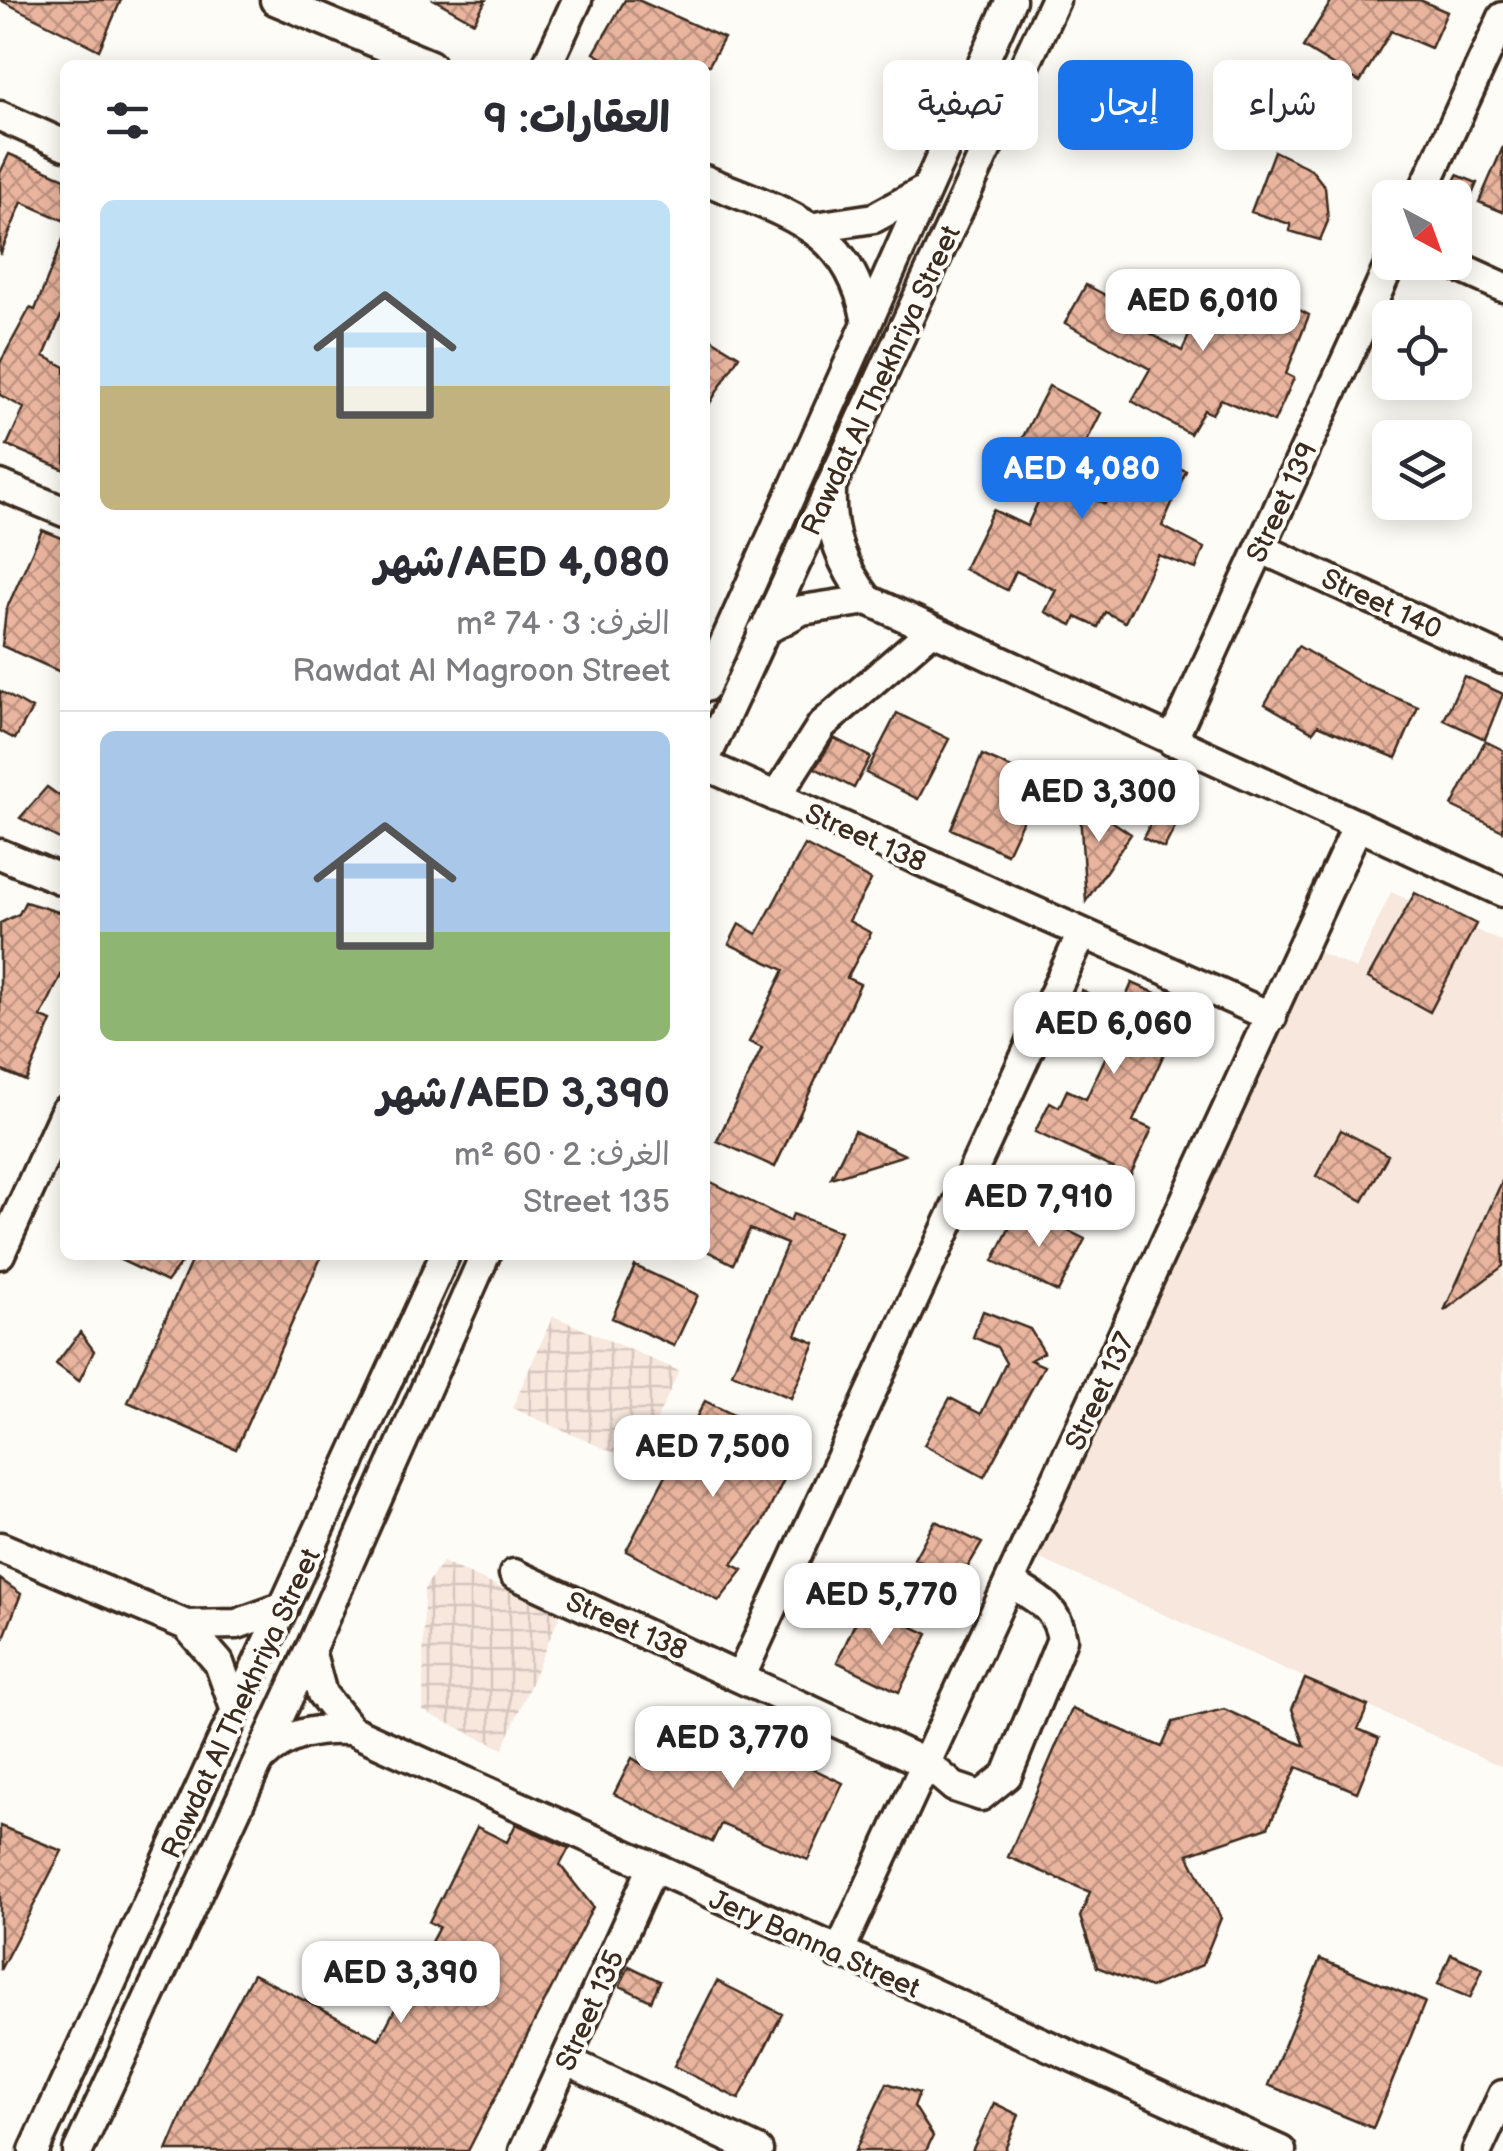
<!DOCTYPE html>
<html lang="ar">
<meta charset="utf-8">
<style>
:root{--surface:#fff;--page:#f2f2f3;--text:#2b2b33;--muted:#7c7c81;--line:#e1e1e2;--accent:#1a73e8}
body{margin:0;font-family:"Balsamiq Sans","Playpen Sans Arabic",sans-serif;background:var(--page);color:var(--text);direction:rtl;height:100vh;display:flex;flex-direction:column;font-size:38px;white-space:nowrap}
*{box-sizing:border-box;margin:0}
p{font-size:32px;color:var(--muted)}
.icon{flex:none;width:55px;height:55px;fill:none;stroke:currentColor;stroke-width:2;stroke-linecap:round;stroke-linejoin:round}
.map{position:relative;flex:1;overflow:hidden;direction:ltr}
.panel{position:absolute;left:60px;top:60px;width:650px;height:1200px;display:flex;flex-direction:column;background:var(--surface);border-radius:15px;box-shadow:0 5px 25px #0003;direction:rtl}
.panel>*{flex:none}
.hud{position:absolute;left:740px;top:60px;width:612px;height:90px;direction:rtl;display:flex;gap:20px}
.needle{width:65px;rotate:139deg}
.controls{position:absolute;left:1372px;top:180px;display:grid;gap:20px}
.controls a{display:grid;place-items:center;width:100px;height:100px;border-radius:15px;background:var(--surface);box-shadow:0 5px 25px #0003;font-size:50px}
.price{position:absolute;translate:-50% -85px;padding:0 22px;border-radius:20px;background:#fff;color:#222;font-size:32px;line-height:65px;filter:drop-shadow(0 2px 5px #0008)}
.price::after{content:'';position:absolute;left:50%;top:60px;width:30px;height:22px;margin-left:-15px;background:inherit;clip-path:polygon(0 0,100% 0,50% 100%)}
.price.active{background:var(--accent);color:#fff}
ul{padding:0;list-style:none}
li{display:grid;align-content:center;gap:20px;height:530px;padding:0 40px}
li+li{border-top:2px solid var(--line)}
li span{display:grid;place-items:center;height:310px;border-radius:15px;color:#555}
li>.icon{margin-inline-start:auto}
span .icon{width:180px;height:180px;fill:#fffc;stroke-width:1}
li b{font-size:42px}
h2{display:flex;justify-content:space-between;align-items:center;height:120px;padding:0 40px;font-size:42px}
.chip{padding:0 35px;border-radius:15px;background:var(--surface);box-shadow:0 5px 25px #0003;font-size:35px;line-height:90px}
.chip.active{background:var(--accent);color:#fff}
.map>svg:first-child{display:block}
</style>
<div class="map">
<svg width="1503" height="2151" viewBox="0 0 1503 2151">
<defs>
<pattern id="industrial-grid" width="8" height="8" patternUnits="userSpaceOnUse" patternTransform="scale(2.5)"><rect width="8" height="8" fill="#f7e7dd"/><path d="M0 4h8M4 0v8" fill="none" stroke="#d5c6bd"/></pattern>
<pattern id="building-cross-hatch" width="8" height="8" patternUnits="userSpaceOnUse" patternTransform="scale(2.5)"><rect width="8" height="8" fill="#eab59f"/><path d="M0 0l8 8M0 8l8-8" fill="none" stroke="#bf9381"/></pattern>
</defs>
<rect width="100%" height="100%" fill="#fdfcf7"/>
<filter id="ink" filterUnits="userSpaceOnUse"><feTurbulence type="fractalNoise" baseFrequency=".01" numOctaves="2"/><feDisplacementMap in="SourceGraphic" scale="20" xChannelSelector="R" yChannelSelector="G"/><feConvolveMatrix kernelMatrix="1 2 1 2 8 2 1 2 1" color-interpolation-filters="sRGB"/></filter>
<g filter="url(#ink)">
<!-- built -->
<path fill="#f7e7dd" d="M1391,892L1503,942V1767L1036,1557L1313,950L1356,969Z"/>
<!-- industrial -->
<path fill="url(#industrial-grid)" d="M553,1316L679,1371L637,1463L512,1408Z
M442,1562L560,1614L503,1749L423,1711L424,1589Z"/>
<!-- building -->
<path fill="url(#building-cross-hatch)" stroke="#3b2a1e" stroke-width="2.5" d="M0,0H121L99,50Z
M435,0H486L474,22Z
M625,0H638L724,38L709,65H615L594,53Z
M1332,0H1420L1447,12L1431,48L1391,31L1360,82L1303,47Z
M1503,147V212L1479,202Z
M1274,151L1311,169L1325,187L1328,221L1320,240L1290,231V224L1251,212Z
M9,154L65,178V221L22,202L0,255V173Z
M1457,175L1477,183L1455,235V198H1446Z
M64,237L65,307L44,356L65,367V470L7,445L24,408L0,395V363L30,308L35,310Z
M1214,280L1284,312L1288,304L1309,315L1286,374L1294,378L1274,422L1221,399L1212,414L1204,410L1190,434L1132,401L1150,369L1065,323L1086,285L1145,316L1139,327L1182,351Z
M705,335L739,356L705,411Z
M1049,386L1101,413L1064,486L1105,504L1133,448L1186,471L1162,526L1204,548L1196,569L1158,555L1125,622L1105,612L1098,627L1076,617L1072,625L1045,612L1056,590L1016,571L1007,590L964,569L993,510L1027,526L1042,493L1004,474Z
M42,530L65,539V674L2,646L6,610Z
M1298,646L1363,684L1418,707L1396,758L1318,725L1313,732L1265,704Z
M1464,676L1503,694L1485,739L1444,720Z
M0,691L32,709L15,739L0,731Z
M897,713L949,739L918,799L866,773Z
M834,738L870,757L854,788L815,768Z
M1485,741L1503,750V831L1452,806Z
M982,755L1041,781L1007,854L951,829Z
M47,787L65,800V842L20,818Z
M1167,791L1188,802L1164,848L1143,838Z
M1079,799L1131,834L1086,901Z
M805,845L871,880L849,921L871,933L847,978L860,984L775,1167L717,1141L762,1048L749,1042L784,970L729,944L739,924L757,934Z
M1415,893L1476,924L1430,1012L1368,978Z
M25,902L65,914V967L41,1017L52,1021L26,1081L0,1070V923L19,914Z
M1132,983L1186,1006L1133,1121L1152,1129L1130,1176L1035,1132L1050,1102L1059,1107L1067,1090L1086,1099L1108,1052L1062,1027L1082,990L1120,1011Z
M1341,1130L1388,1155L1363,1201L1316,1176Z
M854,1131L905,1155L831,1178Z
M705,1179L790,1221L793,1214L840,1232L796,1335L815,1343L791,1398L732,1373L787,1244L750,1229L733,1264L705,1250Z
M1503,1179V1266L1444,1311Z
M1020,1207L1085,1239L1058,1292L993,1261Z
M110,1255H187L167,1282Z
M194,1255H322L236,1449L128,1402Z
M635,1266L698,1295L674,1346L612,1318Z
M983,1311L1030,1329L1044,1352L1030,1360L1044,1366L984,1477L924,1445L950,1398L981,1414L1006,1363L997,1347L973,1337Z
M80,1332L94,1351L79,1381L56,1364Z
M705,1401L800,1447L762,1524L732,1564L743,1570L719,1601L626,1551Z
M935,1521L982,1543L960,1580L914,1559Z
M0,1579L21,1594L1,1645L0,1644Z
M864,1604L928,1634L899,1692L837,1662Z
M1305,1679L1368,1706L1358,1729L1379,1738L1357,1792L1297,1767L1268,1827L1188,1854L1221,1918L1202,1965L1150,1988L1097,1967L1080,1917L1090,1892L1008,1857L1072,1709L1162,1747L1173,1722L1224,1709L1305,1746L1292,1709Z
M696,1721L764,1755L767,1747L843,1783L808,1860L721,1824L712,1842L614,1794L632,1758L642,1764L652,1746L668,1754L688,1736Z
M516,1824L569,1848L560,1865L593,1907L468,2151H167L199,2075L253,1974L379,2039L439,1927L429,1922L477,1827L507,1842Z
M0,1826L62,1851L0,1970Z
M1451,1954L1483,1968L1470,1998L1438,1984Z
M1320,1959L1425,2002L1373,2128L1268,2085Z
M629,1966L660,1981L651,2001L620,1986Z
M717,1981L782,2014L739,2099L674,2066Z
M887,2083L919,2093L914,2106L933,2136L926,2151H855Z
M994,2103L1019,2115L1004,2151H972Z"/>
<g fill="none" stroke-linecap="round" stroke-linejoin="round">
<!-- minor casing -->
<g stroke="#3b2a1e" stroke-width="35">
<path id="minor" d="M275,0L430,65
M547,65L577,0
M0,116L65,145
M705,180C782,213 849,225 866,318
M1420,198L1503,17
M815,227L874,218L925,190
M1448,262L1503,287
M0,485L65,512
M831,491C829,534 842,566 868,600
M1260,548L1503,659
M762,632L802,610L868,600L1503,892
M705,687L1011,0
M1172,741L1391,262
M705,760L1055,0
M705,765L1272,1017
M776,797L822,725L932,630
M0,854L65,881
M0,1254L65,1111
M0,1547L186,1625L237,1624L284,1607
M514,1574L927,1764L954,1787L981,1796L1007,1775L1062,1639C1057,1607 1037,1599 1011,1583
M186,1625L219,1663L236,1711
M310,1650L322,1694L351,1730L1281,2151
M741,1676L1082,933
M261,1759C287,1733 315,1728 351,1730
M838,1954L1357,827
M567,2061L758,2151
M34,2151L445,1255
M78,2151L310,1650L485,1255
M524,2151L652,1869
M1477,2151L1503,2095"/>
</g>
<!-- minor -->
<use href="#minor" stroke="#fdfcf7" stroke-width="28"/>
</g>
</g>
<g text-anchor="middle" stroke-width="8" stroke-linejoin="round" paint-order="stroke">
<!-- street labels -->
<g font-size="28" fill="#3b2a1e" stroke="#fdfcf7">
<text transform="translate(880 380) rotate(-65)" y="10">Rawdat Al Thekhriya Street</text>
<text transform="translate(1281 502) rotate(-65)" y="10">Street 139</text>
<text transform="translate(1382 603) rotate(25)" y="10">Street 140</text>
<text transform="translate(866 837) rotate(24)" y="10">Street 138</text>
<text transform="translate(1099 1391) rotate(-65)" y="10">Street 137</text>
<text transform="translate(627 1625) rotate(24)" y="10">Street 138</text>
<text transform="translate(240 1703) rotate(-65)" y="10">Rawdat Al Thekhriya Street</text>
<text transform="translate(815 1943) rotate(24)" y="10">Jery Banna Street</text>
<text transform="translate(589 2010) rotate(-66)" y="10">Street 135</text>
</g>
</g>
</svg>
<div class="controls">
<a><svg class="needle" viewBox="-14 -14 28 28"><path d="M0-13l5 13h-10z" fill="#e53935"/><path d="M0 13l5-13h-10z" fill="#7c7c81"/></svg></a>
<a><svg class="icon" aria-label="locate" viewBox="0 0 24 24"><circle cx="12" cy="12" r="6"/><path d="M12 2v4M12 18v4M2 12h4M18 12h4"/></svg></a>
<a><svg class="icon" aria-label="layers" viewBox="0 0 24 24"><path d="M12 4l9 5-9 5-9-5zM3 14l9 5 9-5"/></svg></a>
</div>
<b class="price" style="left:1203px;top:354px">AED 6,010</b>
<b class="price active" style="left:1082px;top:522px">AED 4,080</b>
<b class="price" style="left:1099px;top:845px">AED 3,300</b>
<b class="price" style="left:1114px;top:1077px">AED 6,060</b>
<b class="price" style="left:1039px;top:1250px">AED 7,910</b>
<b class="price" style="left:713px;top:1500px">AED 7,500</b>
<b class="price" style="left:882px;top:1648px">AED 5,770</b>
<b class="price" style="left:733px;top:1791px">AED 3,770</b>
<b class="price" style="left:401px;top:2026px">AED 3,390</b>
<div class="hud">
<a class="chip">شراء</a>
<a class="chip active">إيجار</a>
<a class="chip">تصفية</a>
</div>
<section class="panel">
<h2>العقارات: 9<svg class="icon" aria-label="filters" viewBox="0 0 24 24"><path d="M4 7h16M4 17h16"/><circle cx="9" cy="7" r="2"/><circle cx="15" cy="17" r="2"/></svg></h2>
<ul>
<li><span style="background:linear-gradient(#bfe0f5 60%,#c2b280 0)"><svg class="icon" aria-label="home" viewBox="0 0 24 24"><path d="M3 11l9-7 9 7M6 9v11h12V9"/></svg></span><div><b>AED 4,080/شهر</b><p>الغرف: 3 · 74 m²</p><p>Rawdat Al Magroon Street</p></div></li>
<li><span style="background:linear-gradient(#a9c7e8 65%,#8fb573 0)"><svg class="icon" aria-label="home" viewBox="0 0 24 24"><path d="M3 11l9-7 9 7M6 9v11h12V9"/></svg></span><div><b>AED 3,390/شهر</b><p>الغرف: 2 · 60 m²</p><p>Street 135</p></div></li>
</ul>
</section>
</div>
